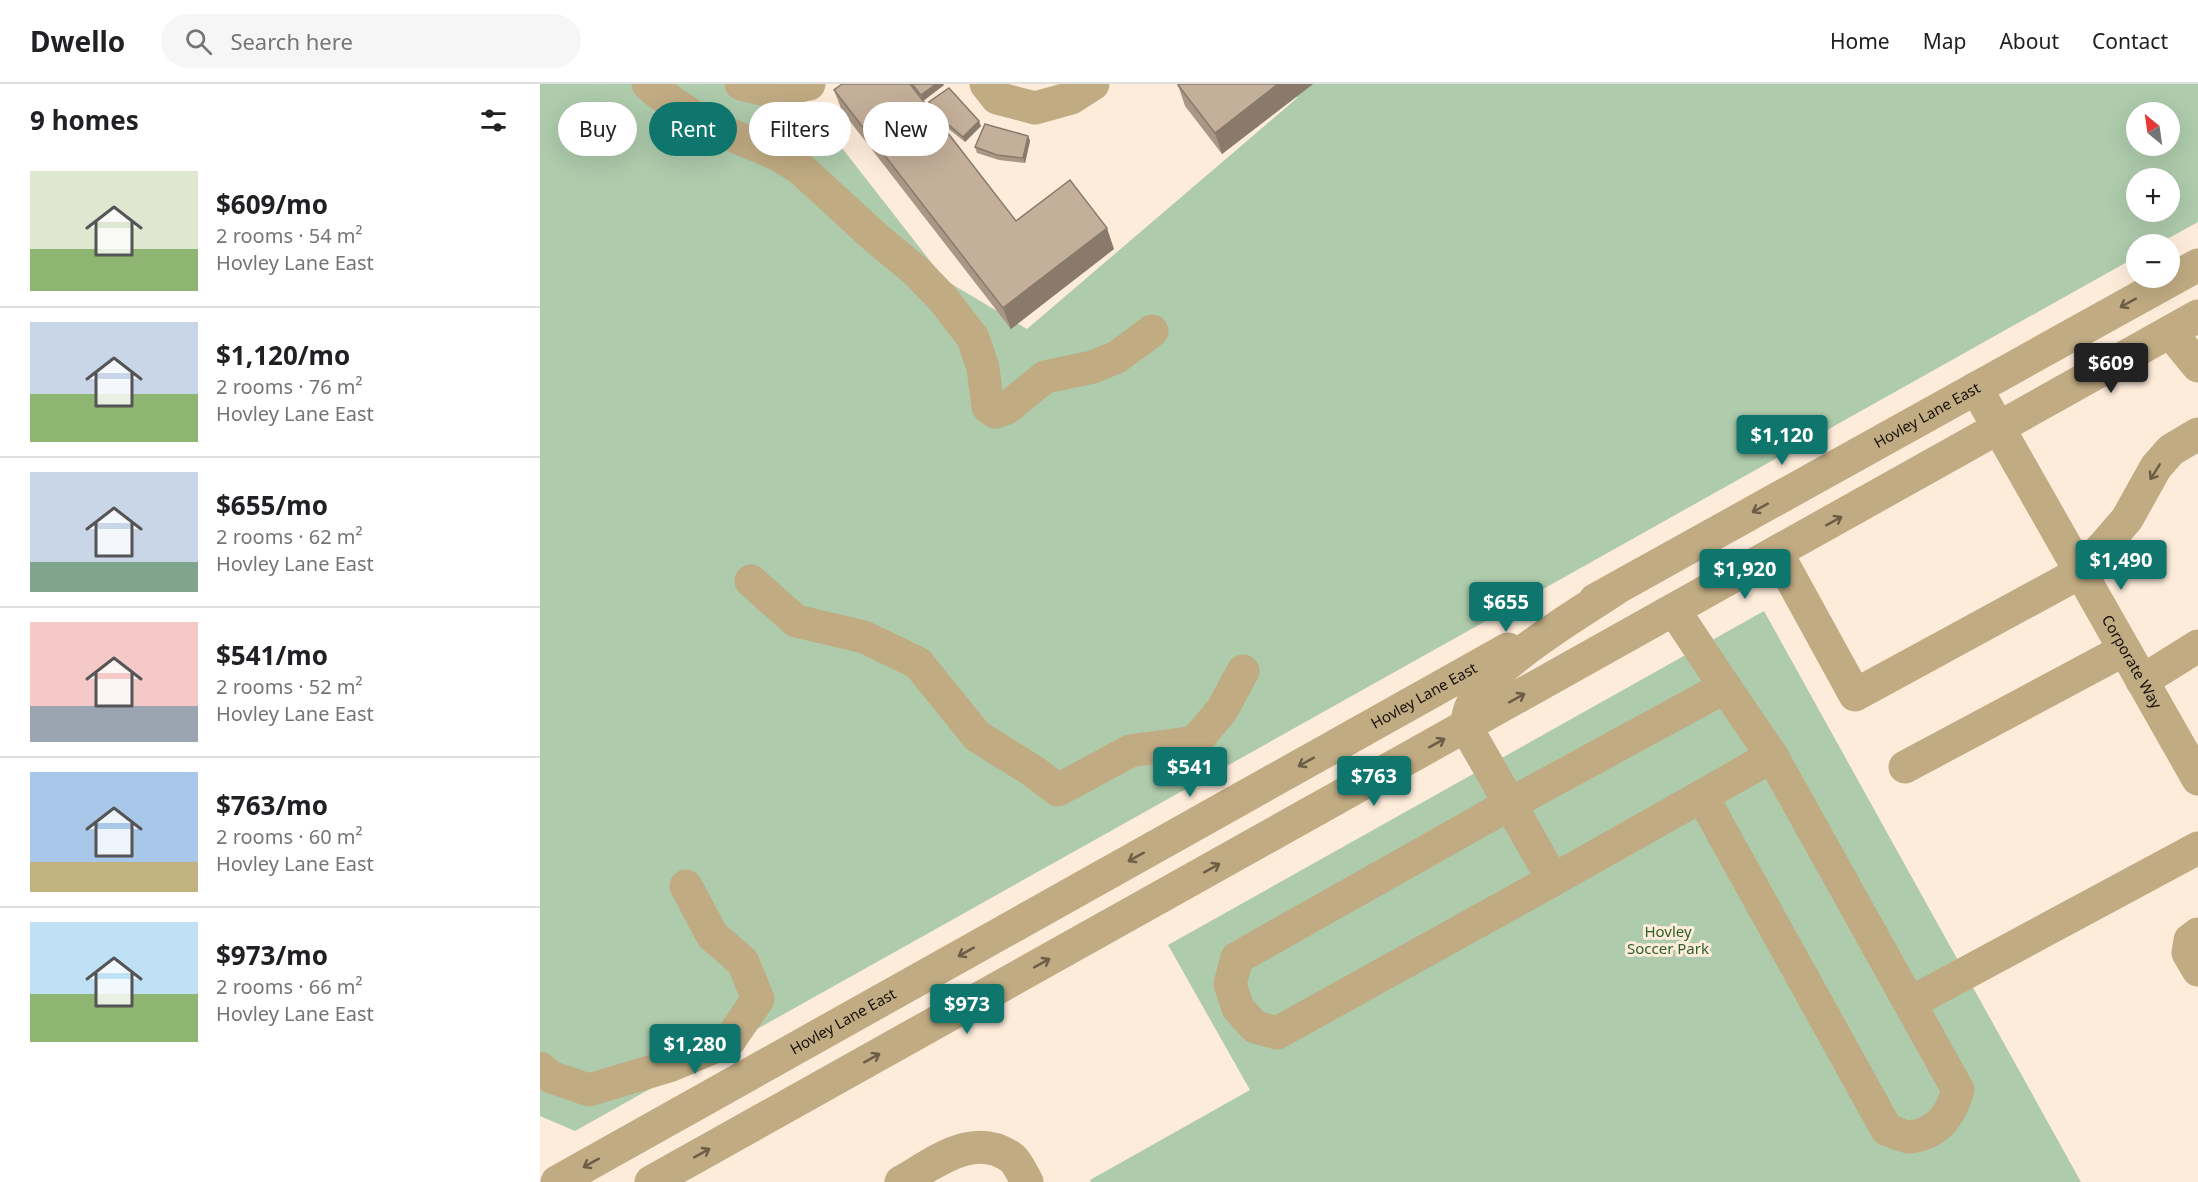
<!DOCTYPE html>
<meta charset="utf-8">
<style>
:root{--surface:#fff;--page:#f6f6f6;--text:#202124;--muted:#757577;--line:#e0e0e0;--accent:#0f766e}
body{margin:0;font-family:"Noto Sans",sans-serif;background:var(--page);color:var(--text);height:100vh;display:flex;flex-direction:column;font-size:22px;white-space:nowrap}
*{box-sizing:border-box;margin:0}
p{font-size:20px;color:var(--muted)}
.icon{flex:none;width:33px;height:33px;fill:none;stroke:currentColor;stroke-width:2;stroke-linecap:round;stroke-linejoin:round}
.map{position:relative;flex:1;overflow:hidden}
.sheet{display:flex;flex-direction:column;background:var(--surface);width:540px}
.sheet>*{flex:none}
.hud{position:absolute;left:18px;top:18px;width:570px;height:54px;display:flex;gap:12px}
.needle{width:39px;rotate:331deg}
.fabs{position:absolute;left:1586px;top:18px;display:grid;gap:12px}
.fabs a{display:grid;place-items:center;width:54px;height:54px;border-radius:50%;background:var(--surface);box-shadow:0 6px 24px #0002;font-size:30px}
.price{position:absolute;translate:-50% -51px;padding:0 14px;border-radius:6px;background:var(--accent);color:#fff;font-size:20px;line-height:39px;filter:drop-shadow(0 2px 3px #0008)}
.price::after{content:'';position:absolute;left:50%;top:36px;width:18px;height:14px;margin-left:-9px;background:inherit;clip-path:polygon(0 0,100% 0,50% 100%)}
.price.on{background:#222;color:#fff}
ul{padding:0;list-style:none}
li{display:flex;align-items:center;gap:18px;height:150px;padding:0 30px}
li+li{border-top:2px solid var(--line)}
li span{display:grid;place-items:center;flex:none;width:168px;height:120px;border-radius:0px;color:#555}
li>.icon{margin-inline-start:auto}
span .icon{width:72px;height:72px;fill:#fffc;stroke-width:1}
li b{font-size:26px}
h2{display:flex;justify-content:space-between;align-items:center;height:72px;padding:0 30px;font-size:26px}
.tag{padding:0 21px;border-radius:27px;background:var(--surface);box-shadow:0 6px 24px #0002;font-size:21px;line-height:54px}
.tag.on{background:var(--accent);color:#fff}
header{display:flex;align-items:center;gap:36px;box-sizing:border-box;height:84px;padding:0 30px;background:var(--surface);border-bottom:2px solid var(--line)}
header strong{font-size:28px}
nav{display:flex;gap:33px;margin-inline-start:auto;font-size:21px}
.search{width:420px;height:54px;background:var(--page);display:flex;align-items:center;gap:15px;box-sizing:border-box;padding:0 21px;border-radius:33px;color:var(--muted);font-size:22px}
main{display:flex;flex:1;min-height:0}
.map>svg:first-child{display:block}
</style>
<header>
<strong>Dwello</strong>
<div class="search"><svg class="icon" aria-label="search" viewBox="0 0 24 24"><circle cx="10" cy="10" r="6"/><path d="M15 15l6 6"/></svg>Search here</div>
<nav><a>Home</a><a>Map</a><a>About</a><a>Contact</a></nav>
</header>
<main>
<section class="sheet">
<h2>9 homes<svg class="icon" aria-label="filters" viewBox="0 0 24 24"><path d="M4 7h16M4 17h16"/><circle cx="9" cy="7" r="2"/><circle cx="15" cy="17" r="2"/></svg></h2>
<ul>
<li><span style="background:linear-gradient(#dfe7d0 65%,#8fb573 0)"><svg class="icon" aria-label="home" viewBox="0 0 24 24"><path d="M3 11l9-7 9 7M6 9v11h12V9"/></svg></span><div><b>$609/mo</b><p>2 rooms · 54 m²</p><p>Hovley Lane East</p></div></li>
<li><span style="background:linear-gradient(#c9d6e8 60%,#8fb573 0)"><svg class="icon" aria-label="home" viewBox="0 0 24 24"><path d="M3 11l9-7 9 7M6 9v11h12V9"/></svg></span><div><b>$1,120/mo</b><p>2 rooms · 76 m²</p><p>Hovley Lane East</p></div></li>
<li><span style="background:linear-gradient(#c9d6e8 75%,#7fa58c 0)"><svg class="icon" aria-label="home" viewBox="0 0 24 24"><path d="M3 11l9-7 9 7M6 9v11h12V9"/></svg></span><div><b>$655/mo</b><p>2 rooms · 62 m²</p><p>Hovley Lane East</p></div></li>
<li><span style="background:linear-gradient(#f6c9c9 70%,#9aa5b1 0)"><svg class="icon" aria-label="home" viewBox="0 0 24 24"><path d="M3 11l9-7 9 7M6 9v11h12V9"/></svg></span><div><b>$541/mo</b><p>2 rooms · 52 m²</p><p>Hovley Lane East</p></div></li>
<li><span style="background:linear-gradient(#a9c7e8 75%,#c2b280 0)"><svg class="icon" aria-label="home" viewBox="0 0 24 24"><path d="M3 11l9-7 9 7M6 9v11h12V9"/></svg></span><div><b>$763/mo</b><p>2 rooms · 60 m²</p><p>Hovley Lane East</p></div></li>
<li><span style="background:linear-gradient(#bfe0f5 60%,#8fb573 0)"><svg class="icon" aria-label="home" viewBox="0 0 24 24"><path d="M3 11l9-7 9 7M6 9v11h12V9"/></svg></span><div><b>$973/mo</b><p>2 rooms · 66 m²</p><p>Hovley Lane East</p></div></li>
</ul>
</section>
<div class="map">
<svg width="1658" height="1098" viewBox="0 0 1658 1098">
<rect width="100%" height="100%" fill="#feecdb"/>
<!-- green -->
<path fill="#aecbac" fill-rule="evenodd" d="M0,0H252L405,196L487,245L756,15L765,0H1658V138L1618,160H1596V173L35,1047L0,1032ZM1596,28H1629V62H1596ZM1596,94H1629V128H1596Z
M1224,527L1541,1098H551L550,1096L710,1006L628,861Z"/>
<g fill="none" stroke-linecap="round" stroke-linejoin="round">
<!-- minor -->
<g stroke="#c0ab83" stroke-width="33">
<path d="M108,0L117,8L165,40L239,71L261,85L336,154L376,187L403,215L433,254L443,284L448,323L455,328L467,324L505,293L553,283L577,273L612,247"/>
<path d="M201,0L230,7L269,0"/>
<path d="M446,0L457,14L495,24L531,14L553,0"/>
<path d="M1630,248L1658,282"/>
<path id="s1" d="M1436,304L1658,695"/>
<path d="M1237,469L1315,611L1541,488L1587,435L1616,383L1631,366L1658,350"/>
<path d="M211,497L256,537L324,553L378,579L437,652L493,687L518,706L590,667L655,658L682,626L703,587"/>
<path id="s2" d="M1055,516L1658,181"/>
<path d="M1134,526L1185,603"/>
<path d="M1602,597L1658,562"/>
<path d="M1365,683L1584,566"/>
<path d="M1162,712L1232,672"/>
<path d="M1013,796L737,949L715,943L698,924L690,900L697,874L970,720L1013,796L1162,712L1347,1046C1354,1048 1364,1053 1370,1053C1399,1050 1411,1030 1418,1006L1232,672L1185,603L970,720L926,643C927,637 928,631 930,625C945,584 1037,531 1074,506"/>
<path d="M1658,850L1650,856L1648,869L1658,886"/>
<path d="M1370,919L1658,764"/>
<path d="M0,984L11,993L49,1006L129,982L189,957L218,915L203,878L172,851L146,802"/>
<path id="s3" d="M17,1098L968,565"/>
<path d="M111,1098L1658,232"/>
<path d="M361,1098C395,1079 434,1046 472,1074C478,1079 483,1091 487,1098"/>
</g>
</g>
<!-- wall -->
<path fill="#a99684" d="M370,0H403L404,1L383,17L476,137L574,165L471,245L302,27L294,6Z
M773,0L682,70L645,22L638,1Z
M389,18L441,42L425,58L405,42L391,24Z
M488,52L490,57L485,79L459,76L437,69L435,63Z"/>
<!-- shaded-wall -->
<path fill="#897a6c" d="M396,0H403L404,1L383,17L381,11Z
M738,0H773L682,70L675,49Z
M439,37L441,42L425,58L423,53Z
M488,52L490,57L485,79L483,74Z
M567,144L574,165L471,245L463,224Z"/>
<!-- building -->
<path fill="#c4af9a" stroke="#897a6c" stroke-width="1.5" d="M302,0H370L476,137L530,96L567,144L463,224L294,6Z
M372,0H396L381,11Z
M639,0H738L675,49L638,1Z
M409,4L439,37L423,53L403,36L389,18Z
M445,40L488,52L483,74L457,71L435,63Z"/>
<!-- one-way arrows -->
<defs><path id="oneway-shaft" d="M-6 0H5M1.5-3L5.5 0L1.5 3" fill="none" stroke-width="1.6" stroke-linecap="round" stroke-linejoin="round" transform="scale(1.5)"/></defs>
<g stroke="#6c5d46">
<use href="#oneway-shaft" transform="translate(1588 219) rotate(151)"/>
<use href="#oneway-shaft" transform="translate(1615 388) rotate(122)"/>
<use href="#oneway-shaft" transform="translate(1220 424) rotate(151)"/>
<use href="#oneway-shaft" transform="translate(1294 437) rotate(-29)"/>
<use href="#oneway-shaft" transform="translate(977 614) rotate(-29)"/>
<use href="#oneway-shaft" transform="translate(897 659) rotate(-29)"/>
<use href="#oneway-shaft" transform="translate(766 678) rotate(151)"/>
<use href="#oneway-shaft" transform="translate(596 773) rotate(151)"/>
<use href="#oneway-shaft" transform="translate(672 784) rotate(-29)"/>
<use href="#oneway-shaft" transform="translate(426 868) rotate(151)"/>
<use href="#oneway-shaft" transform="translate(502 879) rotate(-29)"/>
<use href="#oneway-shaft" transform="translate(332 974) rotate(-29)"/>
<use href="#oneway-shaft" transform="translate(162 1069) rotate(-29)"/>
<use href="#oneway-shaft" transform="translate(51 1079) rotate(151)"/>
</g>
<g text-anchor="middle" stroke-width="6" stroke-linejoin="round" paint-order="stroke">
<!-- street labels -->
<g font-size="15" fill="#170f08" stroke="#feecdb">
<text dy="5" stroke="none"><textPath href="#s2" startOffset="380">Hovley Lane East</textPath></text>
<text dy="5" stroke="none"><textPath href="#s1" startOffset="315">Corporate Way</textPath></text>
<text dy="5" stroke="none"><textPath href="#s3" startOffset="994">Hovley Lane East</textPath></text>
<text dy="5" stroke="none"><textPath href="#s3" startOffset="328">Hovley Lane East</textPath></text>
</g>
<!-- park labels -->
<g font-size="15" fill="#2d612a" stroke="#feecdb">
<text x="1128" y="853">Hovley<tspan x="1128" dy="17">Soccer Park</tspan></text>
</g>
</g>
</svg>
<div class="fabs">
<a><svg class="needle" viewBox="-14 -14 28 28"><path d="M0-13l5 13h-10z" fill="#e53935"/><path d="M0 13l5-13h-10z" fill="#757577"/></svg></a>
<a>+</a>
<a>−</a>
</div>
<b class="price on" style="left:1571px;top:310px">$609</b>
<b class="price" style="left:1242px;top:382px">$1,120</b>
<b class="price" style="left:1581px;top:507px">$1,490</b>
<b class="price" style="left:1205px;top:516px">$1,920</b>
<b class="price" style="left:966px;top:549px">$655</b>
<b class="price" style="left:650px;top:714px">$541</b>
<b class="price" style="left:834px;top:723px">$763</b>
<b class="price" style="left:427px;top:951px">$973</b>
<b class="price" style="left:155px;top:991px">$1,280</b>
<div class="hud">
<a class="tag">Buy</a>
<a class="tag on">Rent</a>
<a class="tag">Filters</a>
<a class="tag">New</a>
</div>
</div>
</main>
